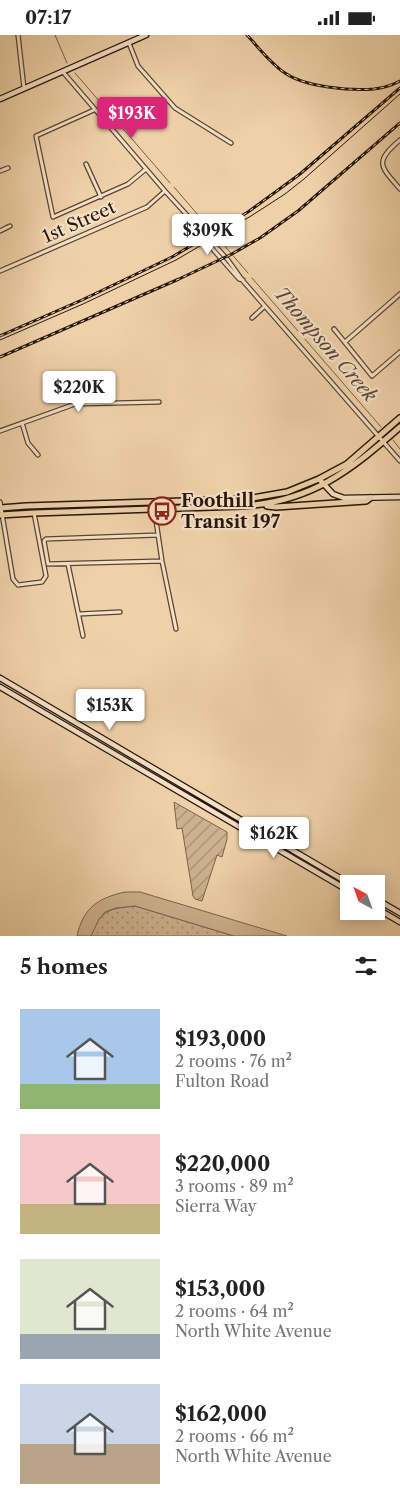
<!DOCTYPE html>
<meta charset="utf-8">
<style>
:root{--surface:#fff;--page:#f6f6f6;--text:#222;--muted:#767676;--accent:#db2777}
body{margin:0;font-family:"Libre Caslon Text",serif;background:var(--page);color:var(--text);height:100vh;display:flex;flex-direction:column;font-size:19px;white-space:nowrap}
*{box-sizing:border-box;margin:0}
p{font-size:16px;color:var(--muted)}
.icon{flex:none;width:28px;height:28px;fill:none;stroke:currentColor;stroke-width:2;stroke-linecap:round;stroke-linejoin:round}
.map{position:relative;height:901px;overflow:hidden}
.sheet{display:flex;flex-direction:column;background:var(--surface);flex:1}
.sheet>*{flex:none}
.needle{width:32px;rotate:319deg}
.tools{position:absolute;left:340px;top:840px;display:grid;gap:10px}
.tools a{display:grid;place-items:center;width:45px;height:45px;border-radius:0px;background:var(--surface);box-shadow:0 2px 12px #0003;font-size:25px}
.price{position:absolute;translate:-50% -42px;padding:0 11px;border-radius:5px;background:#fff;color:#222;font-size:16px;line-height:32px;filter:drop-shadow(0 1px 2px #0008)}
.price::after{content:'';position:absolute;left:50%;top:30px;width:15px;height:11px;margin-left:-8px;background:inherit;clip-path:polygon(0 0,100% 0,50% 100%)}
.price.active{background:var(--accent);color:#fff}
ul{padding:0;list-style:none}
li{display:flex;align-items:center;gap:15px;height:125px;padding:0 20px}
li span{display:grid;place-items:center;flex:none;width:140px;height:100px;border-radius:0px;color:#555}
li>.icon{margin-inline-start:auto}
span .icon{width:60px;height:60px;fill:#fffc;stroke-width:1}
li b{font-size:21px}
h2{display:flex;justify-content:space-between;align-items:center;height:60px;padding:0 20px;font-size:21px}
.status{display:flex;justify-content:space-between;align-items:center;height:35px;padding:0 25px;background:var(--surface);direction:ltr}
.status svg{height:14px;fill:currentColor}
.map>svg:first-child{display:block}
</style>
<div class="status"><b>07:17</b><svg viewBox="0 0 49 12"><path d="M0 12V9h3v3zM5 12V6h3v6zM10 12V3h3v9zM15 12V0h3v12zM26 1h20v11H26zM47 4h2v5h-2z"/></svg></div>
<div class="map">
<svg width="400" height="901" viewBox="0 0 400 901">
<defs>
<pattern id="grass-dots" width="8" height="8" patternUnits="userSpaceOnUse" patternTransform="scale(1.25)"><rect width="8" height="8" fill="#cdb18e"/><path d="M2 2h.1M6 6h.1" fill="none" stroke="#a68f72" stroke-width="1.8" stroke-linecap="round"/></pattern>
<pattern id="garden-furrows" width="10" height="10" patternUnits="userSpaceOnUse" patternTransform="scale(1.25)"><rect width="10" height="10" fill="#cdb18e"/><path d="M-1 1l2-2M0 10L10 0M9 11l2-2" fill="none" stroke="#a68f72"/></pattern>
</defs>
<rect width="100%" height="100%" fill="#efd1a9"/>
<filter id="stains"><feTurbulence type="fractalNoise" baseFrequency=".004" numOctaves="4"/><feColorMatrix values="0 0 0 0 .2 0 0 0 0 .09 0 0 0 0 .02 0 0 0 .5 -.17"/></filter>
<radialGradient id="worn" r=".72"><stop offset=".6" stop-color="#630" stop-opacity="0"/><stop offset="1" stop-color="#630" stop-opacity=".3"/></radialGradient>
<!-- grass -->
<path fill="url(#grass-dots)" stroke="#7a644c" d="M135,871L234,901H91C99,876 110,873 135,871Z"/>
<!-- park -->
<path fill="#cdb18e" stroke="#7a644c" d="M125,857H140L287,901H234L135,871L116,873L105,877L99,884L91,901H77C83,873 98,863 125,857Z"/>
<!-- garden -->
<path fill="url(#garden-furrows)" stroke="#7a644c" d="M174,767L227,797V804L222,822L217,820L202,866L195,864L193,861L182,793L177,794Z"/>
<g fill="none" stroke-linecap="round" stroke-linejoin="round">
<!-- stream -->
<path stroke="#766049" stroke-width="1" d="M55,0L67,28
M75,38L170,148
M174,152L248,238
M252,243L381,392
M393,405L400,414"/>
<!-- minor casing -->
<g stroke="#584532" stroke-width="5.5">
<path id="minor" d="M18,0L24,53
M129,8L138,31L175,73L231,108
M63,37L165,156L228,225L243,246L400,426
M94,75L36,101L53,182L128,149L146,134
M400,105C374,127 380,131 400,154
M86,129L101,162
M0,136L8,133
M188,183L189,187L195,194L239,244L243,245
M0,196L10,191
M0,236L147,172L165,156
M252,283L265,271
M334,294L372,341L400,317
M345,307L400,259
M22,388L28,408L38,420
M0,396L75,369L159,367
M0,467L13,544L18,550L42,547L46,541L34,478
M154,472L162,526L176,594
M158,500L46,504L44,506L48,529L162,526
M68,529L83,601
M79,579L120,577"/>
</g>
<!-- secondary casing -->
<g stroke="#26160b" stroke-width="7">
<path id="secondary" d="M0,64L146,0
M319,444L333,459L344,463L400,462
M0,643L350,849
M0,652L349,856
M376,864L400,878
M376,873L400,887"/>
</g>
<!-- primary casing -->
<g stroke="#26160b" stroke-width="8">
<path id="primary" d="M267,471L276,472L366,466L370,463
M0,473L26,471L247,464L287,457L319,444L347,429L400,383
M0,480L34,478L242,471C311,467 350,436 400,392"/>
</g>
<!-- minor -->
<use href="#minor" stroke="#f5e1c7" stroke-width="3"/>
<!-- secondary -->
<use href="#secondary" stroke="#f5e1c7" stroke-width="4.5"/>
<!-- primary -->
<use href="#primary" stroke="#efd1a9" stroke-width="5"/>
<!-- tram -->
<path stroke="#26160b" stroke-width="1" d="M0,305L83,269L176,225L251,181L285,159L304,144L400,59"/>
<!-- rail casing -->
<g stroke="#26160b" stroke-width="3">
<path id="rail" d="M247,0C259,13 270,28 285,38C305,52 350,56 374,54C383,53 392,50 400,46
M0,301L82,265L172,222L248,177L300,139L400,53
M0,322L179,244L230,220L260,203L298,176L400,88"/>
</g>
<!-- rail -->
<use href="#rail" stroke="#f5e1c7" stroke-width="1" stroke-dasharray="4" stroke-linecap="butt"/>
</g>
<!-- icons -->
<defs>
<g id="bus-ring" transform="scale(1.4375)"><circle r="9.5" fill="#f5e1c7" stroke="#8f2418" stroke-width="1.5"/><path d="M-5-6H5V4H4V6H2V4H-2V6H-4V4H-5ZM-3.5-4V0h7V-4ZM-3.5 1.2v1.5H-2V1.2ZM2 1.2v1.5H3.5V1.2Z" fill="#8f2418"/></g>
</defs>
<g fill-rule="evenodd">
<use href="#bus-ring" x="162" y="476"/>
</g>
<g text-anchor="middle" stroke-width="4.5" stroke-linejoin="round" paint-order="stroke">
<!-- street labels -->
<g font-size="18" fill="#26160b" stroke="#f5e1c7">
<text transform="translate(79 187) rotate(-24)" y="6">1st Street</text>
</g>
<!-- poi labels -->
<g font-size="18" font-weight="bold" fill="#26160b" stroke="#f5e1c7" text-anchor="start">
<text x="181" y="472">Foothill<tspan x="181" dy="21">Transit 197</tspan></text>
</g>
<!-- water labels -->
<g font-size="19" font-style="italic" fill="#5b4735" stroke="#f5e1c7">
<text transform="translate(326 309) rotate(49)" y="7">Thompson Creek</text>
</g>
</g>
<rect width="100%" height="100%" filter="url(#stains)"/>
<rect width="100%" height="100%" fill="url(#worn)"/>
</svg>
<div class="tools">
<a><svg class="needle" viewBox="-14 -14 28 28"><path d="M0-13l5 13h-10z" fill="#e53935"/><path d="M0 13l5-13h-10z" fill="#767676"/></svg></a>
</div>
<b class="price active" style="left:132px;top:104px">$193K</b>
<b class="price" style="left:208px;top:221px">$309K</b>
<b class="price" style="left:79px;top:378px">$220K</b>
<b class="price" style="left:110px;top:696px">$153K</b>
<b class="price" style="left:274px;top:824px">$162K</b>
</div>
<section class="sheet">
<h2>5 homes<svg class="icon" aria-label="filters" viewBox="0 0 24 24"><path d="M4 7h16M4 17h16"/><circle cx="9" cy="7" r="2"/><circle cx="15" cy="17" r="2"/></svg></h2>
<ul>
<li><span style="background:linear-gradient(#a9c7e8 75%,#8fb573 0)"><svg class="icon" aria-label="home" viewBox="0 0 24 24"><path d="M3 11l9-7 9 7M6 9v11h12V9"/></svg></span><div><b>$193,000</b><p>2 rooms · 76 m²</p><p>Fulton Road</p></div></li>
<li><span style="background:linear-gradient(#f6c9c9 70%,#c2b280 0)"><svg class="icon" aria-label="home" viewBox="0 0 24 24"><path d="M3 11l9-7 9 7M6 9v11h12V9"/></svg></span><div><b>$220,000</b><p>3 rooms · 89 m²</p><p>Sierra Way</p></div></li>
<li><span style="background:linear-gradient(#dfe7d0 75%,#9aa5b1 0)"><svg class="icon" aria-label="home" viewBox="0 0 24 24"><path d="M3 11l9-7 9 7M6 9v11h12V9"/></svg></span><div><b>$153,000</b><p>2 rooms · 64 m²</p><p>North White Avenue</p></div></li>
<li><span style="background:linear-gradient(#c9d6e8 60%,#b9a48a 0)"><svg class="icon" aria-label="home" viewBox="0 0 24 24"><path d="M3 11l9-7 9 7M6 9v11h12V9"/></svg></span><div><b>$162,000</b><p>2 rooms · 66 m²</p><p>North White Avenue</p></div></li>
</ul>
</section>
